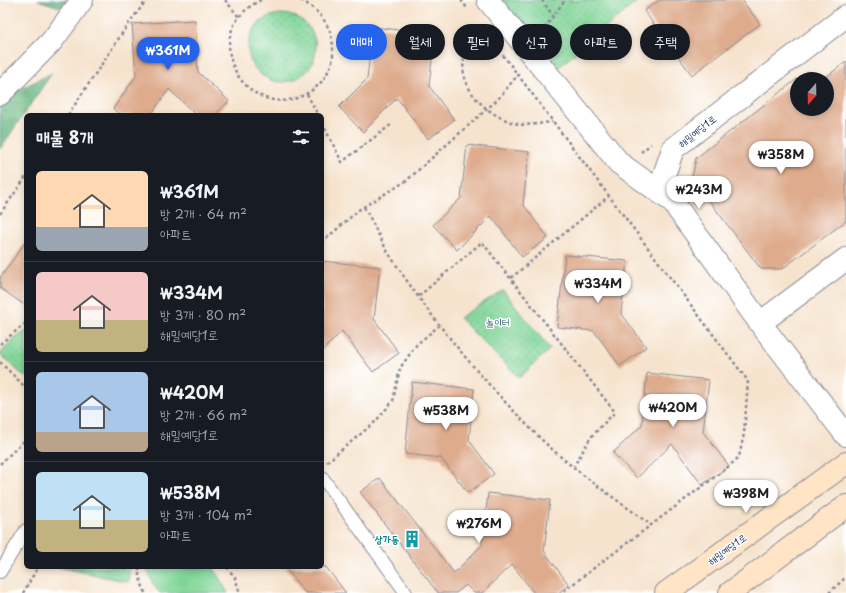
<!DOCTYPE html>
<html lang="ko">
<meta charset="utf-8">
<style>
body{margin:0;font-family:"Playpen Sans","Poor Story",sans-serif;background:#20242c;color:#f1f3f6;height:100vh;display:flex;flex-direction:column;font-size:15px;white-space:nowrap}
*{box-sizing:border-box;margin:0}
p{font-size:13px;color:#9ea1a6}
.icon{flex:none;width:22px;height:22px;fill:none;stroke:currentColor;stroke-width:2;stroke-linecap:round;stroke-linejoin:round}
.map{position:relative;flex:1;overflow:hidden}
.details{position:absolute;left:24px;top:113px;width:300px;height:456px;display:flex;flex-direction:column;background:#171b24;border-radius:6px;box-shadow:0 2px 6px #0003}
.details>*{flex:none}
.top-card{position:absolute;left:336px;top:24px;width:380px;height:36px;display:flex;gap:8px}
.needle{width:26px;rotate:200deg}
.buttons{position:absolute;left:790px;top:72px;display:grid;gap:8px}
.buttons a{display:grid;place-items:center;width:44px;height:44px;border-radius:50%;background:#171b24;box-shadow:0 2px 6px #0003;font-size:20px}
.price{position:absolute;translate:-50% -34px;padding:0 9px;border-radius:14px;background:#fff;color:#222;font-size:13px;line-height:26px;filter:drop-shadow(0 1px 2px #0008)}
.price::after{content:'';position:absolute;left:50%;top:24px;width:12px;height:9px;margin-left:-6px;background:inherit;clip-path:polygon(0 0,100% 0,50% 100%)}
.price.active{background:#2563eb;color:#fff}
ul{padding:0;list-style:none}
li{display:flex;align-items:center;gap:12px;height:100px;padding:0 12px}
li+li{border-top:1px solid #363941}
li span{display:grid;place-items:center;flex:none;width:112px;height:80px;border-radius:6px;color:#555}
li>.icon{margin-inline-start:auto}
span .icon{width:48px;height:48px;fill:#fffc;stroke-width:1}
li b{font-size:17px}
h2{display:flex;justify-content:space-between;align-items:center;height:48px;padding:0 12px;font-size:17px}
.tag{padding:0 14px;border-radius:18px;background:#171b24;box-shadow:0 2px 6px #0003;font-size:14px;line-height:36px}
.tag.active{background:#2563eb;color:#fff}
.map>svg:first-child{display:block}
</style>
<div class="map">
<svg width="846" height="593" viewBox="0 0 846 593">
<defs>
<pattern id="grass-dots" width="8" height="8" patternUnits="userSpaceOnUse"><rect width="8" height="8" fill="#7fd496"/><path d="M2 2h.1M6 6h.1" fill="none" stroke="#6db684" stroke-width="1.8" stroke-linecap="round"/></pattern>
<pattern id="forest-crowns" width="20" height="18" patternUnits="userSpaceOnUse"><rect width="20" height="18" fill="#67b67f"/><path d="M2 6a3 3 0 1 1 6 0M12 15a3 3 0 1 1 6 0" fill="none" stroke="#54946b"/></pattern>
</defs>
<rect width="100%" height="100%" fill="#fff"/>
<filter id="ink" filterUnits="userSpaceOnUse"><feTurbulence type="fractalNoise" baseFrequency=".025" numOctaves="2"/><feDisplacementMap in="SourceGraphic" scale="8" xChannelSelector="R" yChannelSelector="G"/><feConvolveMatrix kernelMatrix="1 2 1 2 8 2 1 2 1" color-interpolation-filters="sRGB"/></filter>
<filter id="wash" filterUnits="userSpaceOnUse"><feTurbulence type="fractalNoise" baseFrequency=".012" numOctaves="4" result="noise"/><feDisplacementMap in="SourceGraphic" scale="16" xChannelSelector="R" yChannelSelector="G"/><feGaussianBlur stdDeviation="0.9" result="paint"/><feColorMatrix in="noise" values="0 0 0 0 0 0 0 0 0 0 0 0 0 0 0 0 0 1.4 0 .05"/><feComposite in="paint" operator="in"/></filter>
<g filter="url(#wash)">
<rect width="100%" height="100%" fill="#f6e3cd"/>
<!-- grass -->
<path fill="url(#grass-dots)" stroke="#4d827a" d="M 497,0 L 639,0 L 554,71 Z
M248 48a34 34 0 1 1 68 0a34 34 0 1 1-68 0Z
M 503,290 L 550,349 L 519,378 L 459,318 Z
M 26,331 L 26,378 L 0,354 L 12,341 Z
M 59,567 L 130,567 L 128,582 Z"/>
<!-- forest -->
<path fill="url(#forest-crowns)" stroke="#41726e" d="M 38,0 L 67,0 L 62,8 Z
M 52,73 L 0,149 L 0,99 Z"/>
<!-- garden -->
<path fill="#7fd496" stroke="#4d827a" d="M 146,567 L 213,567 L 228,593 L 160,593 L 154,586 Z"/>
<g id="blocks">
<!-- building -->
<path fill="#deab8c" d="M 659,0 L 742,0 L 760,24 L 692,75 L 644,11 Z
M 195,20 L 198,72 L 229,101 L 215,115 L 196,115 L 169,89 L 151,115 L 122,115 L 113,109 L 136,76 L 132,24 Z
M 373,27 L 435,34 L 429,86 L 454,120 L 428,139 L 397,98 L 363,132 L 339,107 L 367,79 Z
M 846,62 L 846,221 L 782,269 L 761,269 L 692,178 L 696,158 L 797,79 L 797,109 L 827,109 L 827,79 L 823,79 Z
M 808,71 L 814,79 L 797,79 Z
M 467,145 L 529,152 L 523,204 L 548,238 L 522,257 L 491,216 L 457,250 L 433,225 L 461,198 Z
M 26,241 L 26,306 L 0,288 L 0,278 Z
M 565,255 L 627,261 L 621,313 L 646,347 L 620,366 L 594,331 L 557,327 Z
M 322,261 L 380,267 L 374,319 L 399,353 L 373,372 L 342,331 L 322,351 Z
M 647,373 L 709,380 L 703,432 L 729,466 L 702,485 L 672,444 L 637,478 L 613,453 L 642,425 Z
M 412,382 L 474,389 L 469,440 L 494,474 L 468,493 L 441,458 L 405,454 Z
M 380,478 L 454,573 L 482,545 L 488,493 L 550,500 L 544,551 L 569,585 L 558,593 L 534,593 L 512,564 L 482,593 L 474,593 L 466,585 L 456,593 L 438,593 L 360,492 Z
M 285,567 L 326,567 L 346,593 L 305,593 Z"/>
</g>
</g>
<g filter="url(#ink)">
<use href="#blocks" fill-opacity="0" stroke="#888996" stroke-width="1"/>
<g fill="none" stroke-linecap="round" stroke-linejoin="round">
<!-- lane casing -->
<g stroke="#888996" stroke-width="14">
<path id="lane" d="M 322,477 L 406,593
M 0,572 L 26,530"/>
</g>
<!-- street casing -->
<g stroke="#888996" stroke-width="24">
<path id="street" d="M 488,0 L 619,163 L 672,201
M 846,16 L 673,149 L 664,175 L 672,201 L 760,323 L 846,435
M 0,94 L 52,41 L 82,0
M 760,323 L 846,259"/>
</g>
<!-- secondary casing -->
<g stroke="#888996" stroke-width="24">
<path id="secondary" d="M 666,593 L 846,463
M 730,593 L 846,506"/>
</g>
<!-- path -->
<path stroke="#888996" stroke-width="2.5" stroke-dasharray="3 3" stroke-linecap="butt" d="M 225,0 L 239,17
M 261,0 C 189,35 253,136 315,88 C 325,80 334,64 333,51 C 333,27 321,12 301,0
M 461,0 L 467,8
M 542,0 L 553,16
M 484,30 C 479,35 470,41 467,48 C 452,84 485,116 518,124 C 528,126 542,123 552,122
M 541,33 L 565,0
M 503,55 L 748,381 L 744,434 L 739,457 L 728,467 L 561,593
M 307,94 L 318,115
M 68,115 L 129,23 L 147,0
M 322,123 L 342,162 L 392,124
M 641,152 L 651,144
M 364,207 C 374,224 382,244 393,260 C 434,323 484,382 537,435 C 571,469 612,496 651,525
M 0,214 L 26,177
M 322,242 L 360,209 L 406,181 L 498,99 L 517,76
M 511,278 L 609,196
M 419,296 L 482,242 L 615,412 L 591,437 L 574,466
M 0,344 L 26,323
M 0,362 L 26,388
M 327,462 L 375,422 L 393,401 L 400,368 L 417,344 L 440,325
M 0,464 L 26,439
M 139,567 L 139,575 L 145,593
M 227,567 L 235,578 L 240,593
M 23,593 L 38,567
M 829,593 L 846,577"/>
<!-- lane -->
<use href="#lane" stroke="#fff" stroke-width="12"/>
<!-- street -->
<use href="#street" stroke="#fff" stroke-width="22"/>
<!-- secondary -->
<use href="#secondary" stroke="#ffe4c6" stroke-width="22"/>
</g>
</g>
<!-- icons -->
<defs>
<g id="building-bare" transform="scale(1.38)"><path d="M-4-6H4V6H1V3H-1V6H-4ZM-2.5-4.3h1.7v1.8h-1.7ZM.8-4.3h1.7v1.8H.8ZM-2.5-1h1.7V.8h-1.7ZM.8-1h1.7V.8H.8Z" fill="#0f9aa8" stroke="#fff" stroke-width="2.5" paint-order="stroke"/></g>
</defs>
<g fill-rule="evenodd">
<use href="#building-bare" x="412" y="539"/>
</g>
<g text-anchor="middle" stroke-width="3" stroke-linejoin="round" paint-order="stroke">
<!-- street labels -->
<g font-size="10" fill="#1b2f5e" stroke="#fff">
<text transform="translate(697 131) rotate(-38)" y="4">해밀예당1로</text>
<text transform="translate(727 549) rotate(-36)" y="4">해밀예당1로</text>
</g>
<!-- park labels -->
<g font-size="10" fill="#39616f" stroke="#fff">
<text x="498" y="326">놀이터</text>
</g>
<!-- culture labels -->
<g font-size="10" font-weight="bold" fill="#0d838f" stroke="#fff" text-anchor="end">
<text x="399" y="543">상가동</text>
</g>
</g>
</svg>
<div class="buttons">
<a><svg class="needle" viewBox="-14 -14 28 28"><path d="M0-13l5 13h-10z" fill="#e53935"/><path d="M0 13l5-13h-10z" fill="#9ea1a6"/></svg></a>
</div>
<b class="price active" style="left:168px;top:71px">₩361M</b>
<b class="price" style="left:781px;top:175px">₩358M</b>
<b class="price" style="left:699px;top:210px">₩243M</b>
<b class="price" style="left:598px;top:304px">₩334M</b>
<b class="price" style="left:673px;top:428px">₩420M</b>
<b class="price" style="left:446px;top:431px">₩538M</b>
<b class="price" style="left:746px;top:514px">₩398M</b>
<b class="price" style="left:479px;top:544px">₩276M</b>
<div class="top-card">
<a class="tag active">매매</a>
<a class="tag">월세</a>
<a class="tag">필터</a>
<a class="tag">신규</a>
<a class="tag">아파트</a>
<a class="tag">주택</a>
</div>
<section class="details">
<h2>매물 8개<svg class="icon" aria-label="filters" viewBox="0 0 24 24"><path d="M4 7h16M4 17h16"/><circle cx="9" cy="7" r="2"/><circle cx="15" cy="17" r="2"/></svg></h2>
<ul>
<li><span style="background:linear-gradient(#ffd9b3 70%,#9aa5b1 0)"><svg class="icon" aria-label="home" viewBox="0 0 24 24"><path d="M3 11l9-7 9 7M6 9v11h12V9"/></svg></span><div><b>₩361M</b><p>방 2개 · 64 m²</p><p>아파트</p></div></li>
<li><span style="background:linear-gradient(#f6c9c9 60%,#c2b280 0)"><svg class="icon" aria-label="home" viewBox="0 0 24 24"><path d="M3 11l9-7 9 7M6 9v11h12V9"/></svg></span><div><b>₩334M</b><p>방 3개 · 80 m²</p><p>해밀예당1로</p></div></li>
<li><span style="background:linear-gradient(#a9c7e8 75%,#b9a48a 0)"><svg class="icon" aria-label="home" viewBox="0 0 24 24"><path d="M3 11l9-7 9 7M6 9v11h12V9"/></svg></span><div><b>₩420M</b><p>방 2개 · 66 m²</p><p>해밀예당1로</p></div></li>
<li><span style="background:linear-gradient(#bfe0f5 60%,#c2b280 0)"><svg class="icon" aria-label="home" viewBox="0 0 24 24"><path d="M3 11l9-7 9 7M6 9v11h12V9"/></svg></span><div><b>₩538M</b><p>방 3개 · 104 m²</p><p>아파트</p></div></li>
</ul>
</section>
</div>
